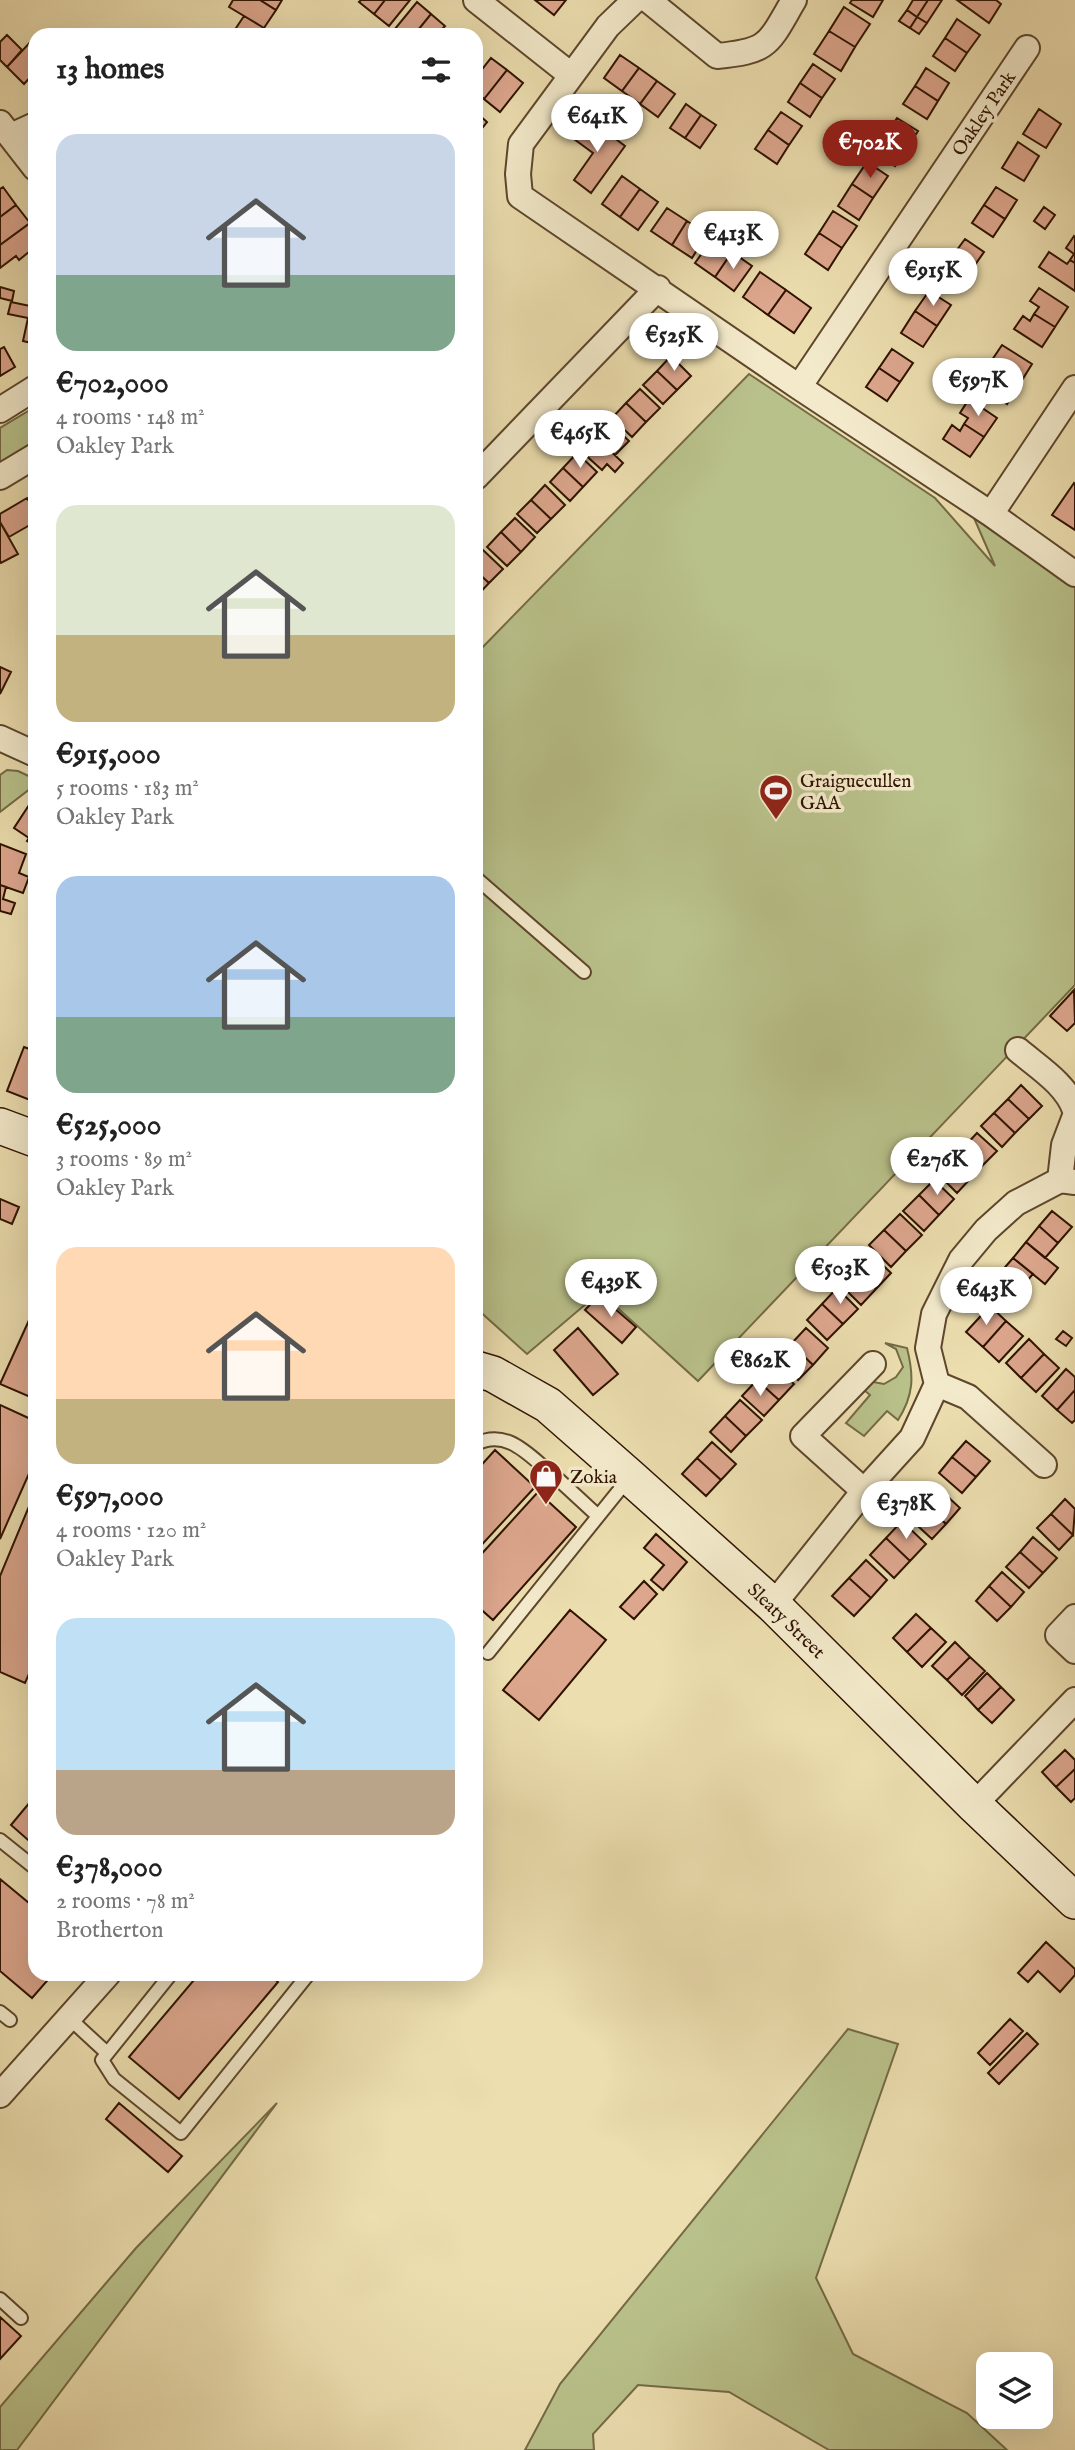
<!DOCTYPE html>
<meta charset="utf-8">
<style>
body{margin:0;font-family:"IM FELL English",serif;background:#f6f6f6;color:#222;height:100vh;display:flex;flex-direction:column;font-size:26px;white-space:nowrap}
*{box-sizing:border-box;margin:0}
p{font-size:23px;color:#767676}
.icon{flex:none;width:38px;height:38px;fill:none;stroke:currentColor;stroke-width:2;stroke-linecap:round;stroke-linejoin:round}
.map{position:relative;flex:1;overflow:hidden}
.side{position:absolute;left:28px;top:28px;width:455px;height:1953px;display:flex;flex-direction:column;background:#fff;border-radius:21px;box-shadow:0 7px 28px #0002}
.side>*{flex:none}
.controls{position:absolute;left:976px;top:2352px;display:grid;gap:14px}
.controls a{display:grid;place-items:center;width:77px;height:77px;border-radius:14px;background:#fff;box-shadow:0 7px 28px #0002;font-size:35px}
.price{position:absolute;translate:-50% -60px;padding:0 16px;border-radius:24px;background:#fff;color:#222;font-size:23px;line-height:46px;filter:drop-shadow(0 2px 4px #0008)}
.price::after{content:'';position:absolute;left:50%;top:42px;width:21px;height:16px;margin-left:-10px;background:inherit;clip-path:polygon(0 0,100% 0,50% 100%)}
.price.current{background:#8f2418;color:#fff}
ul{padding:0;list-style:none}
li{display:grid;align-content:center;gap:14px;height:371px;padding:0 28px}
li span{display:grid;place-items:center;height:217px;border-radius:21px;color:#555}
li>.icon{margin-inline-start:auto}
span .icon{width:126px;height:126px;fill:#fffc;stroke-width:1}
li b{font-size:30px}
h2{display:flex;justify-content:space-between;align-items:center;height:84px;padding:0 28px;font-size:30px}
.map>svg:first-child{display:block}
</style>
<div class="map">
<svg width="1075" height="2450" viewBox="0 0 1075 2450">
<rect width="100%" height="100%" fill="#ecdeaf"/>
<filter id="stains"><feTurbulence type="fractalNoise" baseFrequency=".00286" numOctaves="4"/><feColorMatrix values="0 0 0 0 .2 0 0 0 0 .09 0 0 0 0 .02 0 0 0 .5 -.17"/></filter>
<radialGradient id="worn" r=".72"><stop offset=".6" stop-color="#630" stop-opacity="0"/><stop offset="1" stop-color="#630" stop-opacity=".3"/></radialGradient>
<!-- green -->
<path fill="#b9c18a" stroke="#746a45" stroke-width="2" d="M 749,374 L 935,498 L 995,566 L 974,518 L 1075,587 L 1075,985 L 698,1381 L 600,1292 L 527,1354 L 476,1308 L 476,654 Z
M 35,407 L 35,444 L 0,465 L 0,428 Z
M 7,770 L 18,771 L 35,779 L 35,785 L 0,812 L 0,775 Z
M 885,1343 L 907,1348 C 914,1376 914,1395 898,1420 L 887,1411 L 864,1436 L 846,1423 L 870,1395 L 857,1384 L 868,1381 L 884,1384 L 896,1377 L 903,1367 L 896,1349 Z
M 848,2029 L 898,2044 L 816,2278 L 853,2354 L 967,2413 L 1007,2450 L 829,2450 L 729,2392 L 638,2385 L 593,2434 L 594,2450 L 525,2450 L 560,2384 Z
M 277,2103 L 17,2450 L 0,2450 L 0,2407 L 136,2248 Z"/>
<!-- building -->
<path fill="#dda78e" stroke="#2f1300" stroke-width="2" d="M 233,0 L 260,0 L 276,10 L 264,28 L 229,7 Z
M 260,0 L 282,0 L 276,10 Z
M 361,0 L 385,0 L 374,14 L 359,2 Z
M 385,0 L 410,0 L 389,26 L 374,14 Z
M 535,0 L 566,0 L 554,15 Z
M 852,0 L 883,0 L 873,17 L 850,3 Z
M 913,0 L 928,0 L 917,17 L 907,10 Z
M 928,0 L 942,0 L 927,23 L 917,17 Z
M 957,0 L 996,0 L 1001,4 L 989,23 Z
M 417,2 L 431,14 L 414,35 L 401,35 L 394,30 Z
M 844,7 L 870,24 L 855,47 L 829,31 Z
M 907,10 L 917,17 L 910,28 L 899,21 Z
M 431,14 L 445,26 L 437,35 L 414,35 Z
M 244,16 L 264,28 L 260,35 L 232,34 Z
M 917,17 L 927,23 L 919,34 L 910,28 Z
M 957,19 L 980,35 L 967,53 L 945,38 Z
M 829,31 L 855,47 L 841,71 L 814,54 Z
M 7,35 L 22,50 L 7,67 L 0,60 L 0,42 Z
M 35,37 L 35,72 L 24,84 L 7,67 Z
M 945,38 L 967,53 L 955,71 L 933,56 Z
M 620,55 L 639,68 L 622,91 L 604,78 Z
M 491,58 L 507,70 L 484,99 L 476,92 L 476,77 Z
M 813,64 L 835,79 L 822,98 L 800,83 Z
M 639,68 L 657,81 L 640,104 L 622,91 Z
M 926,68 L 949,83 L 938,101 L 915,86 Z
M 507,70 L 523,83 L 500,112 L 484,99 Z
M 657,81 L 675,94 L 658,117 L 640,104 Z
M 800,83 L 822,98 L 810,117 L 788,102 Z
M 915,86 L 938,101 L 927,119 L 903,104 Z
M 686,104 L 701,115 L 685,138 L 670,128 Z
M 1039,109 L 1061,124 L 1046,148 L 1023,134 Z
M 781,112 L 802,126 L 789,145 L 768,130 Z
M 477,113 L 487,122 L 479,132 L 476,130 Z
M 701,115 L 716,125 L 700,148 L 685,138 Z
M 897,118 L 918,131 L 906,149 L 886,135 Z
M 589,119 L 625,146 L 591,193 L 574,180 L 593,153 L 574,139 Z
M 768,130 L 789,145 L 777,164 L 755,149 Z
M 886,135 L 906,149 L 895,166 L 874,152 Z
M 1018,142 L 1039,156 L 1024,181 L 1002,168 Z
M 867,162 L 888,176 L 873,198 L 852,184 Z
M 622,176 L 640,189 L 620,217 L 602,204 Z
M 852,184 L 873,198 L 859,220 L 838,206 Z
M 3,187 L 16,205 L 0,217 L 0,189 Z
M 996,187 L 1017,200 L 1005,219 L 984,205 Z
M 640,189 L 658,202 L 638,230 L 620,217 Z
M 16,205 L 30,223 L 0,245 L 0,217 Z
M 984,205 L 1005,219 L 993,237 L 972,223 Z
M 1044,207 L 1055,215 L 1045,229 L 1034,221 Z
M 667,208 L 687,221 L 672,245 L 651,231 Z
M 833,211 L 857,226 L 842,248 L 819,233 Z
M 687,221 L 707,234 L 692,258 L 672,245 Z
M 30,223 L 35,230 L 35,247 L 19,260 L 16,256 L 0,268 L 0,245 Z
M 819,233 L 842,248 L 828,270 L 805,254 Z
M 1074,236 L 1075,237 L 1075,263 L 1070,260 L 1074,254 L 1066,248 Z
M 713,238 L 732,252 L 715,277 L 695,263 Z
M 965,239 L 984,252 L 970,272 L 951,258 Z
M 732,252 L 752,266 L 734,291 L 715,277 Z
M 1049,252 L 1067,264 L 1070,260 L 1075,263 L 1075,291 L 1039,267 Z
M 951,258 L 970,272 L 956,292 L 937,278 Z
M 760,272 L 786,290 L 768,315 L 743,297 Z
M 0,287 L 14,291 L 12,301 L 0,298 Z
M 1039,288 L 1068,307 L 1055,327 L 1034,314 L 1039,307 L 1030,301 Z
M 786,290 L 811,308 L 794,333 L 768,315 Z
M 929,291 L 951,305 L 937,326 L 915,311 Z
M 11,302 L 35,307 L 35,344 L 23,341 L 28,318 L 8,314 Z
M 915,311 L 937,326 L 923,347 L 901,333 Z
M 1034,314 L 1055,327 L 1042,347 L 1014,329 L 1023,316 L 1030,321 Z
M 1002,345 L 1032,364 L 1019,385 L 994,369 L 997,363 L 992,360 Z
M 4,347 L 15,367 L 0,376 L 0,349 Z
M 892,349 L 913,363 L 900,382 L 879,368 Z
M 671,356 L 691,376 L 677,390 L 657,371 Z
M 879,368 L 900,382 L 887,401 L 866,387 Z
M 994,369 L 1019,385 L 1007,404 L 977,384 L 984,373 L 989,376 Z
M 657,371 L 677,390 L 663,404 L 643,385 Z
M 640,389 L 660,408 L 646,422 L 626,403 Z
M 969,399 L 997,418 L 984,437 L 964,424 L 968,418 L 960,413 Z
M 626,403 L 646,422 L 632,437 L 612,418 Z
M 609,422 L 629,441 L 615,455 L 595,436 Z
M 964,424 L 984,437 L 970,457 L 943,439 L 952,425 L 960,431 Z
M 595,436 L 623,463 L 615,472 L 607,464 L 602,470 L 581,451 Z
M 577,453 L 597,472 L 583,487 L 563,468 Z
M 563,468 L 583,487 L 570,501 L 550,482 Z
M 1074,483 L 1075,484 L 1075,530 L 1052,515 Z
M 545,485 L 565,505 L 551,519 L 531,500 Z
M 27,498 L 35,511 L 35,522 L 9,537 L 0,522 L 0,514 Z
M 531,500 L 551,519 L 537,533 L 517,514 Z
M 515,518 L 535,537 L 521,552 L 501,532 Z
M 0,522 L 18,554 L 1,563 L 0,561 Z
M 501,532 L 521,552 L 507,566 L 487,547 Z
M 483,550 L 503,569 L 489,583 L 476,571 L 476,557 Z
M 476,571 L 489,583 L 476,597 Z
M 0,667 L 11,672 L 0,694 Z
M 33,799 L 35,799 L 35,846 L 27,841 L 29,838 L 14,828 Z
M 0,844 L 26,854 L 19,873 L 29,877 L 23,893 L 0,885 Z
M 0,885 L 6,887 L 3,899 L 15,903 L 11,914 L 0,911 Z
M 1074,990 L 1075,1023 L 1067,1031 L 1050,1016 Z
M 24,1047 L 35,1051 L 32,1072 L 35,1073 L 35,1088 L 30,1100 L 7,1091 Z
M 1021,1085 L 1042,1106 L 1029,1119 L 1008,1099 Z
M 1008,1099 L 1029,1119 L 1015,1133 L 994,1113 Z
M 994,1113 L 1015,1133 L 1002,1147 L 981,1126 Z
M 977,1133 L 997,1151 L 983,1165 L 964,1147 Z
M 964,1147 L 983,1165 L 970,1179 L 951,1160 Z
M 951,1160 L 970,1179 L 957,1193 L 938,1174 Z
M 934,1180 L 954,1199 L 939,1215 L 919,1195 Z
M 919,1195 L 939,1215 L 924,1231 L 903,1211 Z
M 0,1199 L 19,1207 L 12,1224 L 0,1219 Z
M 1052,1211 L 1072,1227 L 1058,1243 L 1039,1226 Z
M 900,1214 L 922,1235 L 906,1251 L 884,1230 Z
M 1039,1226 L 1058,1243 L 1045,1258 L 1026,1242 Z
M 884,1230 L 906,1251 L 891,1267 L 869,1245 Z
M 1026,1242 L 1058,1268 L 1045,1284 L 1013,1258 Z
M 871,1254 L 891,1273 L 876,1289 L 856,1269 Z
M 1013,1258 L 1033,1274 L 1020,1289 L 1000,1273 Z
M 856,1269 L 876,1289 L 861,1305 L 841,1285 Z
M 837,1288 L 858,1309 L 843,1324 L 822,1304 Z
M 599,1295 L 636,1327 L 622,1343 L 585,1310 Z
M 822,1304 L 843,1324 L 827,1340 L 807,1320 Z
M 990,1306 L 1006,1321 L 983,1347 L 966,1332 Z
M 35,1307 L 35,1399 L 0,1384 Z
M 1006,1321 L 1023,1336 L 999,1362 L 983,1347 Z
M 578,1328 L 618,1374 L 593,1395 L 554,1350 Z
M 806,1328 L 828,1348 L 813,1365 L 791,1344 Z
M 1063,1331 L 1072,1338 L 1066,1346 L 1056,1339 Z
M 1029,1339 L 1044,1354 L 1021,1378 L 1006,1363 Z
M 791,1344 L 813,1365 L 798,1380 L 776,1360 Z
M 1044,1354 L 1059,1368 L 1036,1392 L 1021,1378 Z
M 772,1364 L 794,1384 L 779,1400 L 757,1380 Z
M 1066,1369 L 1075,1377 L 1075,1390 L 1057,1410 L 1042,1396 Z
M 757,1380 L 779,1400 L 764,1416 L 742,1396 Z
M 1075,1390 L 1075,1420 L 1072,1423 L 1057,1410 Z
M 740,1400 L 762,1420 L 746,1436 L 725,1416 Z
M 0,1405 L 35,1421 L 35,1460 L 0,1539 Z
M 725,1416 L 746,1436 L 731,1452 L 710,1432 Z
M 966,1441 L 990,1461 L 976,1477 L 952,1457 Z
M 712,1442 L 736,1464 L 721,1480 L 697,1458 Z
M 495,1450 L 535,1487 L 476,1551 L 476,1471 Z
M 952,1457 L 976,1477 L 962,1493 L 939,1473 Z
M 697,1458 L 721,1480 L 706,1496 L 682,1474 Z
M 935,1485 L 960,1508 L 946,1524 L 921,1501 Z
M 35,1492 L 35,1660 L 25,1683 L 0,1672 L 0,1576 Z
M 538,1492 L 576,1527 L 493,1620 L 476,1605 L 476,1560 Z
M 1065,1499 L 1075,1509 L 1073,1535 L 1051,1514 Z
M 921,1501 L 946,1524 L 932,1539 L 907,1516 Z
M 1051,1514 L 1073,1535 L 1059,1550 L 1037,1528 Z
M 902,1521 L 926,1544 L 910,1561 L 886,1538 Z
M 656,1534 L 687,1562 L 663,1590 L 651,1580 L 664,1565 L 644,1548 Z
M 1033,1537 L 1057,1558 L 1043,1573 L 1020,1552 Z
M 886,1538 L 910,1561 L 894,1578 L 870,1555 Z
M 1020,1552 L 1043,1573 L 1029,1588 L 1006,1567 Z
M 866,1560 L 887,1580 L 871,1598 L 849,1578 Z
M 1002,1572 L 1024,1592 L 1011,1607 L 989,1586 Z
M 849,1578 L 871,1598 L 854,1616 L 832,1596 Z
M 644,1581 L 657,1594 L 634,1619 L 620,1607 Z
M 989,1586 L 1011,1607 L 997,1621 L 976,1601 Z
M 570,1610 L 606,1640 L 539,1720 L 503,1690 Z
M 916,1614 L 931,1628 L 907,1652 L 893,1638 Z
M 931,1628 L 946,1642 L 922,1667 L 907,1652 Z
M 955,1642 L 970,1657 L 947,1680 L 932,1666 Z
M 970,1657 L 985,1671 L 962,1695 L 947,1680 Z
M 987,1673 L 1001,1687 L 978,1710 L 965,1696 Z
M 1001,1687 L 1014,1700 L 992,1723 L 978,1710 Z
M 1065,1750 L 1075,1760 L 1075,1769 L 1056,1787 L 1042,1772 Z
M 1075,1769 L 1075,1798 L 1071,1802 L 1056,1787 Z
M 35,1796 L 35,1846 L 11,1825 Z
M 0,1879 L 35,1908 L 35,1974 L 53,1974 L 32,1998 L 0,1971 Z
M 1046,1942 L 1075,1969 L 1075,1975 L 1060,1992 L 1038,1971 L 1028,1982 L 1018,1973 Z
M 199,1974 L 269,1974 L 278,1982 L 179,2099 L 129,2057 Z
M 1010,2019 L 1023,2031 L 990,2065 L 978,2053 Z
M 1027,2033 L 1038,2044 L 999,2084 L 988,2073 Z
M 119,2103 L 182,2156 L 168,2172 L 106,2119 Z
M 0,2317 L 21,2336 L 0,2359 Z"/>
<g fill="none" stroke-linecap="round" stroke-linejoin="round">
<!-- lane casing -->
<g stroke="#5e462c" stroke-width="16">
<path id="lane" d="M 476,878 L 584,972
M 476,1444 C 505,1429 526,1452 547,1470
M 559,1480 L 598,1516
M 488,1653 L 629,1478
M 0,1840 L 35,1868
M 171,1974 L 102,2060 L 114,2079 L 181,2133 L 307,1976 L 305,1974
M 0,2012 L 10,2020
M 69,2018 L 107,2053
M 0,2299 L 21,2318"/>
</g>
<!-- street casing -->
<g stroke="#5e462c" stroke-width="28">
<path id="street" d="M 476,0 L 571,75
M 635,0 L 608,26 L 521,144 L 518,174 L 520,196 L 799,387 L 991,514 L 1075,574
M 648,0 L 717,56 C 770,51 768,44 794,0
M 0,123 L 35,168
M 11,136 L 35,125
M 799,387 L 1027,48
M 0,410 L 35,388
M 0,477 L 35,456
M 476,477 L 658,288
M 991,514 L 1075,388
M 0,738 L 35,754
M 1018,1050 C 1038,1067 1066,1084 1075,1110
M 1060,1180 L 1064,1145 L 1075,1116
M 937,1384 L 968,1397 L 1044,1465
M 864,1491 L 803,1436 L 873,1364
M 773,1605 L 864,1491 L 912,1438 L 937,1384 L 928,1348 L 934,1314 L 961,1260 L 986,1230 L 1016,1203 L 1060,1180 L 1075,1182
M 1075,1617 L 1058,1635 L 1075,1651
M 974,1805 L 1075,1700
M 0,2095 L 108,1974"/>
</g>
<!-- secondary casing -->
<g stroke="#2f1300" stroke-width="38">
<path id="secondary" d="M 0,1126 L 35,1139
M 476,1369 L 493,1374 L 548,1405 L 630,1477 L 773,1605 L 974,1805 L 1075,1901"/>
</g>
<!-- lane -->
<use href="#lane" stroke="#f3eacb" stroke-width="12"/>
<!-- street -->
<use href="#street" stroke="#f3eacb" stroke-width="24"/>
<!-- secondary -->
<use href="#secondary" stroke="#f3eacb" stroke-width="35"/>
</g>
<!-- icons -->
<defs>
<g id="stadium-pin" transform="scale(1.75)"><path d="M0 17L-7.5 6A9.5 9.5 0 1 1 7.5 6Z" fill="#8f2418" stroke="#f3eacb"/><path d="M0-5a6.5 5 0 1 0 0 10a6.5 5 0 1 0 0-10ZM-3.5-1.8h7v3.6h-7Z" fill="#fff"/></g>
<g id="shop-pin" transform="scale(1.75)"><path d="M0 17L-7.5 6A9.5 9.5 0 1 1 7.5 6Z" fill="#8f2418" stroke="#f3eacb"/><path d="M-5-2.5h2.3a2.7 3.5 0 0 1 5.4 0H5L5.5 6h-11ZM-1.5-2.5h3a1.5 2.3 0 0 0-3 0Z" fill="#fff"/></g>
</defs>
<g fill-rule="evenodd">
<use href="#stadium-pin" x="776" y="791"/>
<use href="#shop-pin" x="546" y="1476"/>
</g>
<g text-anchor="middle" stroke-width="7" stroke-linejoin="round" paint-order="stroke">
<!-- street labels -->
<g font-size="19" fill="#2f1300" stroke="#f3eacb">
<text transform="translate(983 113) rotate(-56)" y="7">Oakley Park</text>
<text transform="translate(787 1620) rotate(44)" y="7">Sleaty Street</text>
</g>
<!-- poi labels -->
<g font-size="19" fill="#2f1300" stroke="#f3eacb" text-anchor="start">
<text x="800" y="787">Graiguecullen<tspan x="800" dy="22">GAA</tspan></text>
<text x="570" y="1483">Zokia</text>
</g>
</g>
<rect width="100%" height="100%" filter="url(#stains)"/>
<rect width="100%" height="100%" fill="url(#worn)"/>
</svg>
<div class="controls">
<a><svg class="icon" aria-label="layers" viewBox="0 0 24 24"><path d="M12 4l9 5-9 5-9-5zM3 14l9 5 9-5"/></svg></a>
</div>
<b class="price" style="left:597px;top:154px">€641K</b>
<b class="price current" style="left:870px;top:180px">€702K</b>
<b class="price" style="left:733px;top:271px">€413K</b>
<b class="price" style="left:933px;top:308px">€915K</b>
<b class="price" style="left:674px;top:373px">€525K</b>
<b class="price" style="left:978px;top:418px">€597K</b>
<b class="price" style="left:580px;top:470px">€465K</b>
<b class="price" style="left:937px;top:1197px">€276K</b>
<b class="price" style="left:840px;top:1306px">€503K</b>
<b class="price" style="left:611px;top:1319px">€439K</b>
<b class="price" style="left:986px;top:1327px">€643K</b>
<b class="price" style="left:760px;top:1398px">€862K</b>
<b class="price" style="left:906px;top:1541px">€378K</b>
<section class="side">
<h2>13 homes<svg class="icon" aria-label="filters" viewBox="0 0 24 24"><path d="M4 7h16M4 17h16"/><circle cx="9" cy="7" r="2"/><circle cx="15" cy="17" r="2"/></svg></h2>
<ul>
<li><span style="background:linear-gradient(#c9d6e8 65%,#7fa58c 0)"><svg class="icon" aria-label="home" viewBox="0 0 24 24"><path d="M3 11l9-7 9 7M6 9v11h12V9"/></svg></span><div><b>€702,000</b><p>4 rooms · 148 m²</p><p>Oakley Park</p></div></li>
<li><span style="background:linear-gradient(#dfe7d0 60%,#c2b280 0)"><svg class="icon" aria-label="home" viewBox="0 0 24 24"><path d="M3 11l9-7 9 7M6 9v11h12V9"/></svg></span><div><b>€915,000</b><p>5 rooms · 183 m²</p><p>Oakley Park</p></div></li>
<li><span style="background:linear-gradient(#a9c7e8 65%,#7fa58c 0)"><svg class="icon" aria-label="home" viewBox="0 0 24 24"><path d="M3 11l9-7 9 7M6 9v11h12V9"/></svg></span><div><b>€525,000</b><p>3 rooms · 89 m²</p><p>Oakley Park</p></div></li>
<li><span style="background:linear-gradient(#ffd9b3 70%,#c2b280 0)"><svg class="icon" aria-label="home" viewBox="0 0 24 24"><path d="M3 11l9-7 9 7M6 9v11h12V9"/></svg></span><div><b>€597,000</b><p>4 rooms · 120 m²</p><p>Oakley Park</p></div></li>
<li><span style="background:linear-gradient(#bfe0f5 70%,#b9a48a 0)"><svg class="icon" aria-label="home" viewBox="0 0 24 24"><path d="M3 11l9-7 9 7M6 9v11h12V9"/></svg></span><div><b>€378,000</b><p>2 rooms · 78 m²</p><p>Brotherton</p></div></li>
</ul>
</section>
</div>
